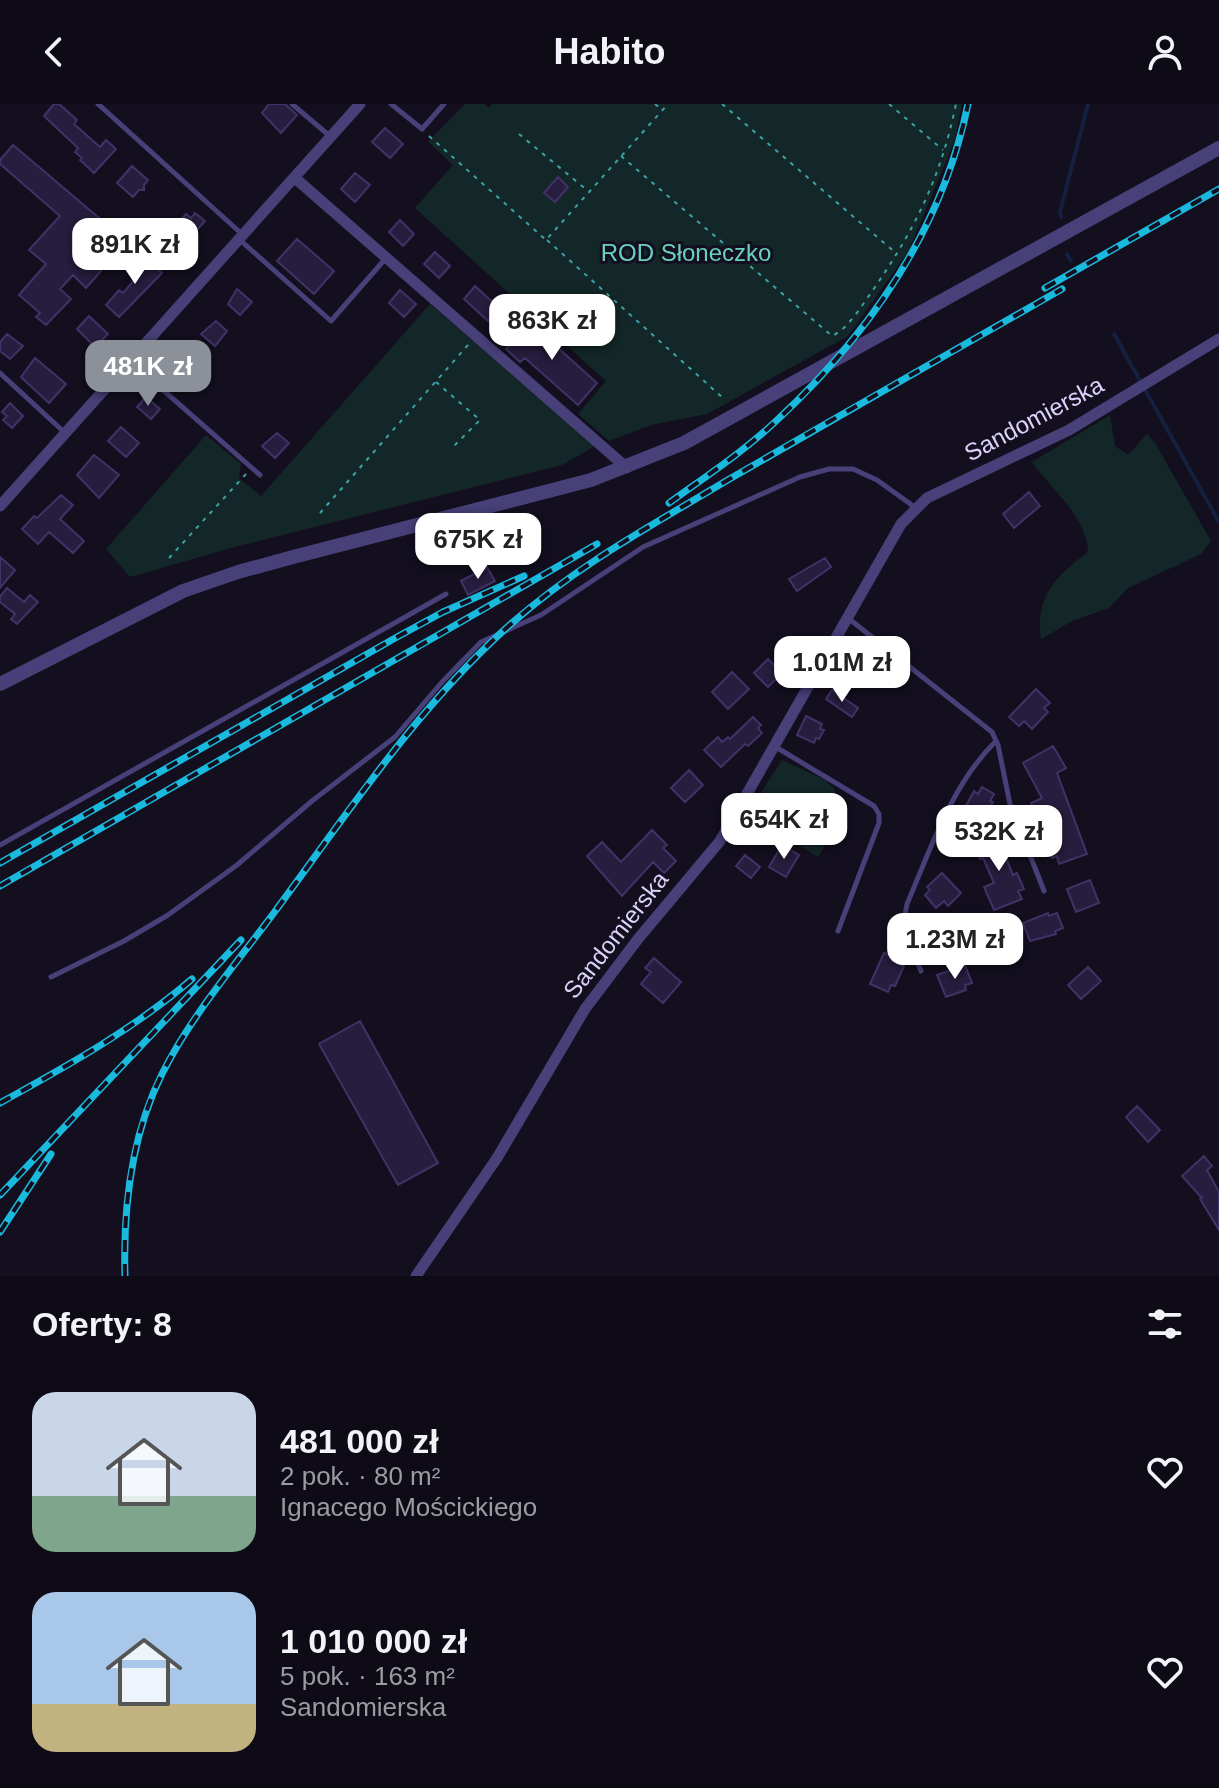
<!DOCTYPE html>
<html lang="pl">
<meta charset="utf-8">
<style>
body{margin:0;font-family:Helvetica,sans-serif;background:#1c1924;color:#f1f3f6;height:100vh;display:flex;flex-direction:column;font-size:30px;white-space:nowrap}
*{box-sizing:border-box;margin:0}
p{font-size:26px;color:#9b9ba1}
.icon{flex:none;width:44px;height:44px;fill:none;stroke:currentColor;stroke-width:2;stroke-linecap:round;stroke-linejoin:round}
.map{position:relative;height:1172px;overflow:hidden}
.drawer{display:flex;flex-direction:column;background:#0e0b17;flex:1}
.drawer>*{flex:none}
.price{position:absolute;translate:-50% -68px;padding:0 18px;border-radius:16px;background:#fff;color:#222;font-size:26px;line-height:52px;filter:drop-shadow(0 2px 4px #0008)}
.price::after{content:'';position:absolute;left:50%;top:48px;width:24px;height:18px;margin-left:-12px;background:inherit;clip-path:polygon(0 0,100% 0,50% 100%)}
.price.current{background:#8c9099;color:#fff}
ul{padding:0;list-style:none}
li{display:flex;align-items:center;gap:24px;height:200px;padding:0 32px}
li span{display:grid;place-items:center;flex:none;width:224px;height:160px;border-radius:24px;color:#555}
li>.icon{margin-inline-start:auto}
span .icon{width:96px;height:96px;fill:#fffc;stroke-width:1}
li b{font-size:34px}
h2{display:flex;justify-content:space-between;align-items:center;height:96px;padding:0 32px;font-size:34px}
header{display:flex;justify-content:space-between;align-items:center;height:104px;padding:0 32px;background:#0e0b17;font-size:36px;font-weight:700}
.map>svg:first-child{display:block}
</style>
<header><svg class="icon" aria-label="back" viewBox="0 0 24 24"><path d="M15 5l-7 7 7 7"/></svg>Habito<svg class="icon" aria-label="person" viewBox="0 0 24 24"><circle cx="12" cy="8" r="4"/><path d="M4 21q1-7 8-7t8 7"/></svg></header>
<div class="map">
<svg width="1219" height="1172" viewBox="0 0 1219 1172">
<rect width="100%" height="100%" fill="#130f1f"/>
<!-- green -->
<path fill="#132728" d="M 465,0 L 484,0 L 489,4 L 492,0 L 962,0 L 955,36 L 908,148 L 848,232 L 707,310 L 651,321 L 609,337 L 578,310 L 606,277 L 415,104 L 453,61 L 428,38 Z
M 430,200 L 595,342 L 562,361 L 231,444 L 130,473 L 106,445 L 206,331 L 241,360 L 239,374 L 261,392 Z
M 1110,311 L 1115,342 L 1128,351 L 1147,330 L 1155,339 L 1211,437 L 1201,450 L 1128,484 L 1109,504 L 1072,517 L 1041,535 C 1035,492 1056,472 1088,448 C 1087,413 1051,385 1032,358 Z
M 782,656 L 825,676 L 834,684 L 841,716 L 818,753 L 762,719 L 762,687 Z"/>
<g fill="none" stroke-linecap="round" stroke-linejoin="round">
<!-- stream -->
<path stroke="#132040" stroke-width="4" d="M 1061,113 L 1060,108 L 1088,0
M 1067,150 L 1071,157
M 1114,230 L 1219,418"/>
</g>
<!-- building -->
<path fill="#271d3e" stroke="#413267" stroke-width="2" d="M 54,0 L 59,0 L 77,16 L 74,20 L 100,43 L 106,36 L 116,45 L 94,69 L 80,56 L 82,54 L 75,48 L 78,44 L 44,12 Z
M 269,0 L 285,0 L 297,11 L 281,29 L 262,9 Z
M 385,24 L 403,40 L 390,54 L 372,38 Z
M 13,41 L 124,135 L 98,164 L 101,167 L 86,184 L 73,171 L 60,185 L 71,195 L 46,221 L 36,213 L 40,209 L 19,191 L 46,160 L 29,146 L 60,112 L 0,60 L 0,56 Z
M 132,62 L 148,76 L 144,81 L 144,86 L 139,86 L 133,93 L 117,79 Z
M 355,69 L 370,81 L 355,98 L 341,85 Z
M 558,73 L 568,83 L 555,98 L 544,89 Z
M 195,109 L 205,117 L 174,151 L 160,140 L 186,110 L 191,114 Z
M 400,116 L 414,130 L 403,142 L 389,128 Z
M 297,135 L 334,167 L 314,190 L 277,157 Z
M 435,148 L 450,162 L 439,174 L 424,160 Z
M 140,153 L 149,156 L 162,169 L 119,213 L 106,201 L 119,186 L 123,189 L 136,174 L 128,166 Z
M 475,182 L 499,204 L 488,217 L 464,195 Z
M 237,185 L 252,198 L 240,211 L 228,200 Z
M 400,186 L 416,200 L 404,213 L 389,199 Z
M 89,212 L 108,230 L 95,243 L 77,225 Z
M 534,214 L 542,221 L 537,225 L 597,279 L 578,301 L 525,254 L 520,258 L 506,245 Z
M 216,217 L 227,227 L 215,242 L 201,230 Z
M 7,230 L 23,242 L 10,255 L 0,247 L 0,238 Z
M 183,250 L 197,262 L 186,275 L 173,263 Z
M 35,254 L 66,280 L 49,299 L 21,273 Z
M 146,293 L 160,305 L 151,315 L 137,303 Z
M 10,299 L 23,312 L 12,324 L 3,316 L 7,312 L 2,308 Z
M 121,323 L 139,339 L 126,353 L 108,337 Z
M 277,329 L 289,339 L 275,354 L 262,342 Z
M 94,351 L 119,371 L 99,394 L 77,371 Z
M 1029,388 L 1040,402 L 1014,424 L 1003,410 Z
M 61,391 L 73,401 L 60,415 L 84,437 L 73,449 L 49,428 L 38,440 L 22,425 L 34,412 L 37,414 Z
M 0,453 L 15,466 L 0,484 Z
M 825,454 L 831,463 L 797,487 L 789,475 Z
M 487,463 L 495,477 L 468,491 L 461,477 Z
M 7,484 L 24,498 L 30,491 L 38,498 L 17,520 L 11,515 L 15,510 L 0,498 L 0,493 Z
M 768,555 L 782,569 L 768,583 L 754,569 Z
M 732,568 L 749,585 L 728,605 L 712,588 Z
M 1036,585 L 1050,599 L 1044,604 L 1048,608 L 1032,625 L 1024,617 L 1019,622 L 1009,613 Z
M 832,586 L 858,604 L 852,613 L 826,595 Z
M 806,612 L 822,620 L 820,625 L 824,626 L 819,635 L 816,634 L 814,639 L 797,631 Z
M 753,613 L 761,621 L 758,624 L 762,629 L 748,642 L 745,640 L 721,663 L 704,646 L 718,633 L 722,638 L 728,633 L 730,635 Z
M 1053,642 L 1066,664 L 1057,669 L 1087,750 L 1059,760 L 1057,752 L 1052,754 L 1046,737 L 1050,736 L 1041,714 L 1037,715 L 1031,699 L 1042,694 L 1023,659 Z
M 689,666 L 703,681 L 685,698 L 671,684 Z
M 982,683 L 994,690 L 990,697 L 993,698 L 980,721 L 961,711 L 974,687 L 978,690 Z
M 652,726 L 667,741 L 663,744 L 676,757 L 664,769 L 653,758 L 622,792 L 587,752 L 602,738 L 621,758 Z
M 1000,729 L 1005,742 L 1002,744 L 1013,771 L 1017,769 L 1024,785 L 1018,787 L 1022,795 L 994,806 L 984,783 L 994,779 L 983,754 L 980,755 L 975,739 Z
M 782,741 L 799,751 L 786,773 L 769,763 Z
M 745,751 L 760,763 L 751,774 L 736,762 Z
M 942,769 L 961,789 L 948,802 L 944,797 L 936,804 L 925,791 L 930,786 L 927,783 Z
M 1090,776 L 1099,799 L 1076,808 L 1067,785 Z
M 1048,809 L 1049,812 L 1057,809 L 1063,824 L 1055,827 L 1056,830 L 1030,837 L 1023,819 Z
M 959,817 L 967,839 L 935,850 L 928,828 Z
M 884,849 L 894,853 L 892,857 L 904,862 L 895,882 L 891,881 L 888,888 L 870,880 Z
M 654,854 L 681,878 L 663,899 L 641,880 L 651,868 L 645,864 Z
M 965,861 L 972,879 L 965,881 L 966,886 L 946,893 L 937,871 Z
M 1088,863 L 1101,877 L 1081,895 L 1068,881 Z
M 360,917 L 438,1059 L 398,1081 L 319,940 Z
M 1137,1002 L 1160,1026 L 1148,1038 L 1126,1013 Z
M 1204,1052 L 1212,1062 L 1207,1066 L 1219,1088 L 1219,1126 L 1200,1095 L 1202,1094 L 1182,1072 Z"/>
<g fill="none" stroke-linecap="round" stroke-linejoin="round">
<!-- path -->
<path stroke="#3ba2a5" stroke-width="2" stroke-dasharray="4 6" stroke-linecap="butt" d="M 655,0 L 662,6
M 722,0 L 897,150
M 889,0 L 943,46
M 519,30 L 588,87
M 429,32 L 546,136 L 668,0
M 621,52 L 832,232 C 849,224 862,201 873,186 C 915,125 941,73 956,0
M 547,136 L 723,294
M 436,278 L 480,316 L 454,342
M 320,409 L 468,241
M 169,454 L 246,370"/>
<!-- service -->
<path stroke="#474079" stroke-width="5" d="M 98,0 L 243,131
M 292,0 L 331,33
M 391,0 L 422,25 L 444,0
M 240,136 L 331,217 L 386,154
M 131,258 L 260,371
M 0,269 L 64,328
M 848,514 L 992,628 L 998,641 L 1010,700 L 1044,787
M 774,642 L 874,702 L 879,710 L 879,719 L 838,827
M 0,741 L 446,490
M 921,867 C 912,844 901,825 907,800 C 931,744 952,680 996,637
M 51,873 L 124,837 L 168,811 L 237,761 L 312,697 L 395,633 L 442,578 L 481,538 L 541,511 L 643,443 L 800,373 L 829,365 L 853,365 L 877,376 L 916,404"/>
<!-- minor -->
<path stroke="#474079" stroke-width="11" d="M 295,74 L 627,364
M 0,402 L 360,0
M 416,1172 L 497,1054 L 585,905 L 638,835 L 720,737 L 901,420 L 927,394 L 1069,326 L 1219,235"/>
<!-- tertiary -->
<path stroke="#474079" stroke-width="14" d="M 0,580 L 183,487 L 238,468 L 293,453 L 591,376 L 684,339 L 1219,44"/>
<!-- rail casing -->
<g stroke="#1abadf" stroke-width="7">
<path id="rail" d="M 1045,184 L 1219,85
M 669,399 C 705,373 743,348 775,318 C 869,231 942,126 968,0
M 0,759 L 397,533 L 443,508 L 524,472
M 0,782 L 597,440
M 0,999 C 67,962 134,925 192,875
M 0,1091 L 241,836
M 0,1128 L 51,1050
M 125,1172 C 123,1103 131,1032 162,970 C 192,910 237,859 276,806 C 349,707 419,601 512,519 C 579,460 651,422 726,377 C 838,312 950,249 1062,185"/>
</g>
<!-- rail -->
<use href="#rail" stroke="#130f1f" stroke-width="4" stroke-dasharray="12" stroke-linecap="butt"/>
</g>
<g text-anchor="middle" stroke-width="6" stroke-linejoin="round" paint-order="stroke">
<!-- park labels -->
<g font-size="24" fill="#67d1c0" stroke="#130f1f">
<text x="686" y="157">ROD Słoneczko</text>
</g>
<!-- street labels -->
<g font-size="24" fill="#dbd3fa" stroke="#130f1f">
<text transform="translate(1034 315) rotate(-28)" y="8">Sandomierska</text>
<text transform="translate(616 831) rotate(-52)" y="8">Sandomierska</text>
</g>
</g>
</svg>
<b class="price" style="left:135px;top:182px">891K zł</b>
<b class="price" style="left:552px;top:258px">863K zł</b>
<b class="price current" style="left:148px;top:304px">481K zł</b>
<b class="price" style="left:478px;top:477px">675K zł</b>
<b class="price" style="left:842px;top:600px">1.01M zł</b>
<b class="price" style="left:784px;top:757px">654K zł</b>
<b class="price" style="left:999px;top:769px">532K zł</b>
<b class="price" style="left:955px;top:877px">1.23M zł</b>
</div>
<section class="drawer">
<h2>Oferty: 8<svg class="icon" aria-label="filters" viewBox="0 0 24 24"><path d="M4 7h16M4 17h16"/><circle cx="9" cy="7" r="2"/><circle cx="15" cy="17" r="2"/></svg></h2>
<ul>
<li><span style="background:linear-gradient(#c9d6e8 65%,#7fa58c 0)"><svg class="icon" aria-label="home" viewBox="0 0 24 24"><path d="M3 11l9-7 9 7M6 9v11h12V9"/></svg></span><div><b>481 000 zł</b><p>2 pok. · 80 m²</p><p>Ignacego Mościckiego</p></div><svg class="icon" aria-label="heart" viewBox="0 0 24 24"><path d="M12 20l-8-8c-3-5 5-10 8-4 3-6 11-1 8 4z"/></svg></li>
<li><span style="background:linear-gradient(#a9c7e8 70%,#c2b280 0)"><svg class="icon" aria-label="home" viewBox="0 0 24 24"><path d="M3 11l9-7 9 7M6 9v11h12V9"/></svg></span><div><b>1 010 000 zł</b><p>5 pok. · 163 m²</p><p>Sandomierska</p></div><svg class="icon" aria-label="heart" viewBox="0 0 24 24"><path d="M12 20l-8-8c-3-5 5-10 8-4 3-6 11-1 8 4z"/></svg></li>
</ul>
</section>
